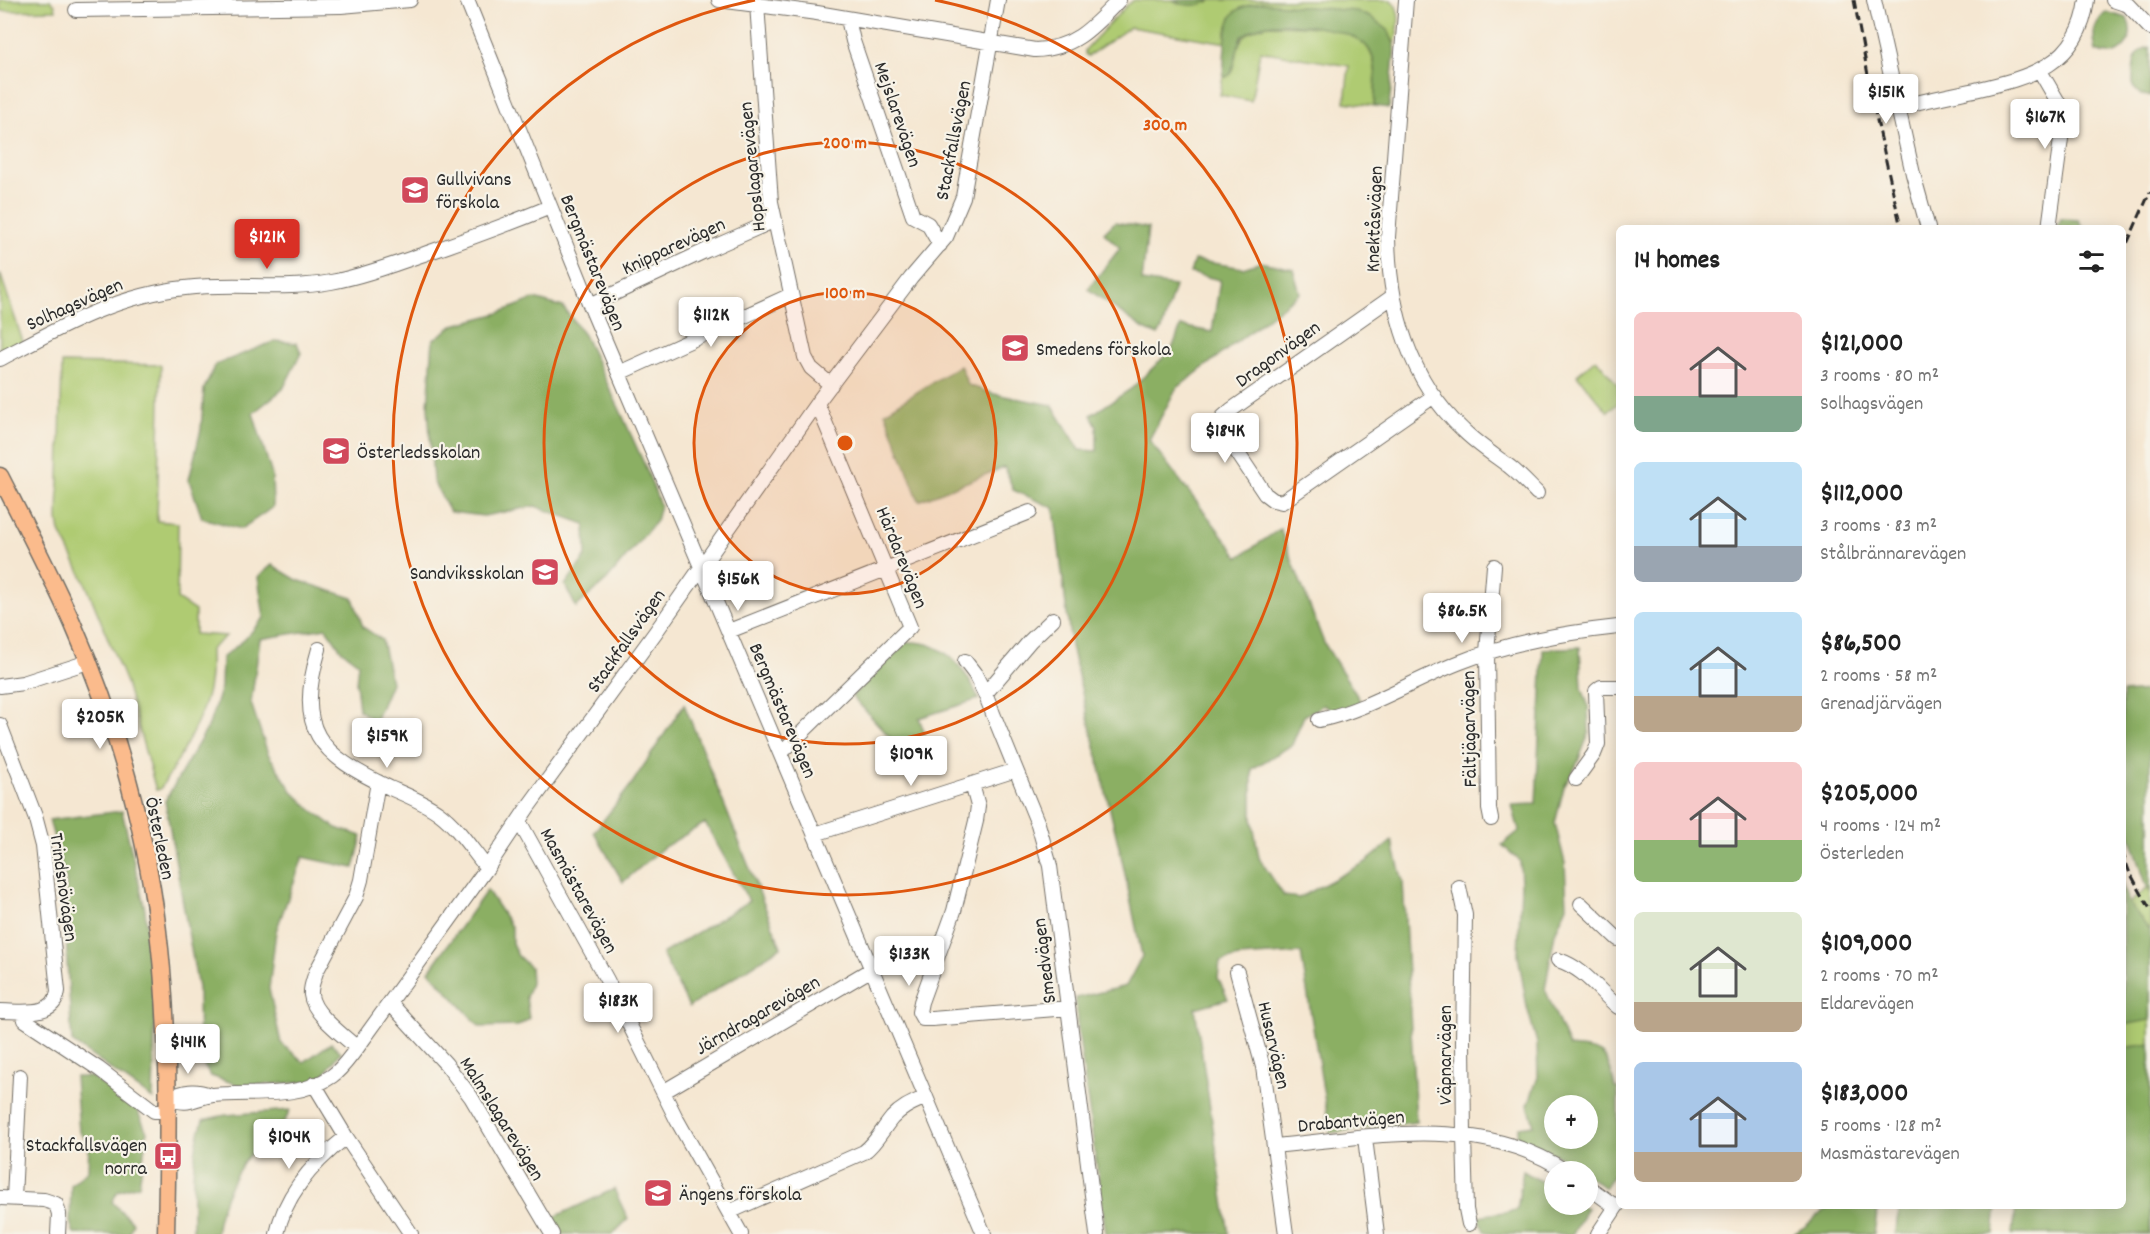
<!DOCTYPE html>
<meta charset="utf-8">
<style>
body{margin:0;font-family:Dekko,sans-serif;background:#f6f6f6;color:#222;height:100vh;display:flex;flex-direction:column;font-size:22px;white-space:nowrap}
*{box-sizing:border-box;margin:0}
p{font-size:20px;color:#767676}
.icon{flex:none;width:33px;height:33px;fill:none;stroke:currentColor;stroke-width:2;stroke-linecap:round;stroke-linejoin:round}
.map{position:relative;flex:1;overflow:hidden}
.sheet{position:absolute;left:1616px;top:225px;width:510px;height:984px;display:flex;flex-direction:column;background:#fff;border-radius:9px;box-shadow:0 3px 15px #0003}
.sheet>*{flex:none}
.buttons{position:absolute;left:1544px;top:1095px;display:grid;gap:12px}
.buttons a{display:grid;place-items:center;width:54px;height:54px;border-radius:50%;background:#fff;box-shadow:0 3px 15px #0003;font-size:30px}
.price{position:absolute;translate:-50% -51px;padding:0 14px;border-radius:6px;background:#fff;color:#222;font-size:20px;line-height:39px;filter:drop-shadow(0 2px 3px #0008)}
.price::after{content:'';position:absolute;left:50%;top:36px;width:18px;height:14px;margin-left:-9px;background:inherit;clip-path:polygon(0 0,100% 0,50% 100%)}
.price.active{background:#d93025;color:#fff}
ul{padding:0;list-style:none}
li{display:flex;align-items:center;gap:18px;height:150px;padding:0 18px}
li span{display:grid;place-items:center;flex:none;width:168px;height:120px;border-radius:9px;color:#555}
li>.icon{margin-inline-start:auto}
span .icon{width:72px;height:72px;fill:#fffc;stroke-width:1}
li b{font-size:26px}
h2{display:flex;justify-content:space-between;align-items:center;height:72px;padding:0 18px;font-size:26px}
.map>svg:first-child{display:block}
</style>
<div class="map">
<svg width="2150" height="1234" viewBox="0 0 2150 1234">
<rect width="100%" height="100%" fill="#f7f3e8"/>
<filter id="ink" filterUnits="userSpaceOnUse"><feTurbulence type="fractalNoise" baseFrequency=".0167" numOctaves="2"/><feDisplacementMap in="SourceGraphic" scale="12" xChannelSelector="R" yChannelSelector="G"/><feConvolveMatrix kernelMatrix="1 2 1 2 8 2 1 2 1" color-interpolation-filters="sRGB"/></filter>
<filter id="wash" filterUnits="userSpaceOnUse"><feTurbulence type="fractalNoise" baseFrequency=".008" numOctaves="4" result="noise"/><feDisplacementMap in="SourceGraphic" scale="24" xChannelSelector="R" yChannelSelector="G"/><feGaussianBlur stdDeviation="1.35" result="paint"/><feColorMatrix in="noise" values="0 0 0 0 0 0 0 0 0 0 0 0 0 0 0 0 0 1.4 0 .05"/><feComposite in="paint" operator="in"/></filter>
<g filter="url(#wash)">
<rect width="100%" height="100%" fill="#f5e7d2"/>
<!-- green -->
<path fill="#afcb72" stroke="#6d7b4e" stroke-width="1.5" d="M 0,0 L 50,0 L 55,5 L 56,10 L 0,11 Z
M 1134,0 L 1173,0 L 1179,4 L 1209,2 L 1211,0 L 1391,0 C 1404,11 1397,31 1395,46 L 1392,39 L 1263,3 L 1226,31 L 1227,43 L 1130,27 L 1088,56 L 1085,54 L 1085,50 L 1126,6 Z
M 1268,25 C 1296,26 1354,23 1369,50 C 1379,66 1375,88 1374,106 L 1345,102 L 1349,66 L 1260,51 L 1251,101 L 1220,95 L 1223,75 L 1226,77 C 1238,49 1235,32 1268,25 Z
M 0,273 L 23,342 L 0,354 Z
M 1596,359 L 1618,385 L 1618,403 L 1608,412 L 1577,375 Z
M 62,363 L 161,365 L 157,521 L 178,523 L 177,599 L 195,611 L 195,634 L 226,636 L 210,650 C 210,661 211,672 209,683 C 206,713 177,764 160,789 L 156,790 L 126,683 L 85,582 L 60,532 L 58,519 Z
M 2150,886 L 2150,1092 L 2123,1076 L 2122,904 L 2129,903 Z"/>
<!-- forest -->
<path fill="#8baf64" stroke="#5b6d48" stroke-width="1.5" fill-rule="evenodd" d="M 1173,0 L 1211,0 C 1201,7 1183,7 1173,0 Z
M 1263,3 L 1356,11 L 1372,18 L 1388,30 L 1395,46 L 1389,108 L 1374,106 C 1375,88 1379,67 1370,51 C 1358,28 1289,21 1266,25 C 1256,27 1249,32 1241,37 L 1231,74 L 1226,77 L 1223,75 C 1225,59 1223,22 1236,11 C 1244,5 1254,4 1263,3 Z
M 2106,12 L 2127,18 C 2138,41 2119,62 2096,51 C 2092,32 2093,26 2106,12 Z
M 2150,47 L 2150,96 L 2149,96 L 2141,95 L 2133,87 C 2133,72 2131,50 2150,47 Z
M 2061,219 L 2079,220 L 2084,228 L 2056,228 Z
M 1115,222 L 1148,228 L 1142,281 L 1175,286 L 1162,329 L 1158,335 L 1144,329 L 1088,289 L 1120,248 L 1104,233 Z
M 1194,260 L 1243,268 L 1261,262 L 1293,269 L 1300,293 L 1176,389 L 1149,440 L 1239,557 L 1280,529 L 1324,643 L 1361,702 L 1336,713 L 1323,705 L 1304,716 L 1292,745 L 1252,769 L 1252,818 L 1259,858 L 1284,896 L 1299,898 L 1366,862 L 1392,841 L 1403,882 L 1416,1122 L 1330,1133 L 1301,953 L 1239,957 L 1220,962 L 1218,978 L 1228,999 L 1195,1008 L 1229,1234 L 1106,1234 L 1077,1023 L 1076,998 L 1126,986 L 1142,956 L 1122,860 L 1071,646 L 1054,508 L 1013,490 L 1005,467 L 919,501 L 885,412 L 960,365 L 968,385 L 994,394 L 1052,405 L 1080,450 L 1097,451 L 1097,426 L 1091,415 L 1131,389 L 1172,349 L 1181,326 L 1212,332 L 1220,280 L 1190,273 Z
M 534,299 L 563,307 L 584,335 L 619,408 L 646,468 L 660,505 L 656,521 L 607,580 L 576,607 L 565,585 L 586,556 L 585,524 L 535,506 L 484,516 L 450,512 L 433,481 L 428,406 L 433,340 L 454,325 L 499,313 Z
M 275,341 L 297,343 L 301,353 L 283,389 L 253,413 L 272,475 L 273,507 L 241,529 L 202,518 L 189,480 L 201,429 L 204,389 L 215,365 Z
M 272,565 L 297,580 L 353,598 L 363,627 L 382,640 L 391,683 L 375,721 L 359,710 L 356,683 L 358,663 L 342,651 L 326,628 L 260,639 L 251,703 L 268,754 L 292,791 L 312,810 L 336,828 L 362,836 L 354,868 L 303,857 L 276,931 L 269,989 L 281,1043 L 304,1062 L 331,1043 L 341,1052 L 319,1081 L 242,1086 L 211,1076 L 199,1058 L 198,988 L 165,801 L 209,725 L 221,687 L 222,658 L 245,639 L 264,618 L 258,577 Z
M 907,642 C 944,640 965,668 979,699 L 919,718 L 925,734 L 896,744 L 852,696 Z
M 1580,647 L 1582,688 L 1588,705 L 1589,733 L 1577,764 L 1564,787 L 1555,823 L 1565,863 L 1567,906 L 1555,933 L 1545,989 L 1569,1047 C 1606,1050 1607,1052 1615,1088 L 1618,1089 L 1618,1168 L 1605,1188 L 1587,1175 L 1587,1172 L 1581,1171 L 1559,1156 L 1516,1139 L 1519,1127 L 1534,1125 L 1528,1105 L 1538,1077 L 1537,1043 L 1527,1007 L 1518,955 L 1521,885 L 1520,861 L 1502,845 L 1519,831 L 1512,805 L 1536,804 L 1543,649 ZM 1554,1106 L 1587,1106 L 1587,1138 L 1554,1138 Z
M 2150,691 L 2150,891 L 2147,887 L 2130,835 L 2123,800 L 2122,693 Z
M 684,704 L 781,947 L 689,1007 L 662,954 L 749,901 L 705,823 L 664,847 L 623,882 L 594,832 L 631,785 Z
M 122,811 L 145,909 L 155,1014 L 153,1099 L 72,1042 L 67,961 L 66,881 L 49,820 Z
M 2122,884 L 2129,903 L 2150,931 L 2150,1020 L 2123,1025 Z
M 487,890 L 512,928 L 512,943 L 518,956 L 530,967 L 531,983 L 526,997 L 529,1019 L 518,1026 L 480,1027 L 429,971 Z
M 2150,1044 L 2150,1234 L 2013,1234 L 2016,1206 L 2122,1206 L 2123,1048 Z
M 75,1077 L 91,1077 L 136,1108 L 147,1132 L 139,1185 L 118,1191 L 112,1202 L 133,1223 L 129,1234 L 74,1234 L 70,1222 L 71,1185 L 88,1170 L 89,1143 L 79,1132 Z
M 290,1110 C 283,1129 275,1127 262,1140 C 238,1165 220,1199 216,1234 L 193,1234 C 193,1196 190,1156 203,1120 L 226,1115 Z
M 1523,1171 L 1554,1189 L 1554,1204 L 1580,1205 L 1587,1208 L 1573,1234 L 1492,1234 L 1484,1231 L 1478,1216 L 1517,1210 Z
M 614,1189 L 628,1219 L 613,1234 L 560,1234 L 550,1219 Z
M 1830,1206 L 1878,1206 L 1874,1234 L 1793,1234 L 1803,1228 Z
M 1901,1206 L 1997,1206 L 1994,1234 L 1896,1234 L 1897,1220 Z"/>
</g>
<g filter="url(#ink)">
<g fill="none" stroke-linecap="round" stroke-linejoin="round">
<!-- minor casing -->
<g stroke="#726d65" stroke-width="16">
<path id="minor" d="M 467,0 L 590,305 L 984,1234
M 719,0 L 817,13 L 1035,50 C 1074,49 1093,27 1119,0
M 1406,0 L 1388,237 C 1389,308 1409,380 1463,430 C 1477,444 1494,455 1510,467 C 1520,475 1528,484 1537,493
M 1874,0 L 1913,174 L 1928,228
M 2113,0 L 2128,5 L 2150,28
M 757,4 L 771,202 L 805,357 L 811,368 L 831,385
M 76,10 L 341,6 L 410,0
M 848,19 L 853,41 L 913,216 L 928,224 L 940,245
M 2040,71 L 2058,102 L 2063,124 L 2049,228
M 1898,107 C 1924,101 1950,95 1975,90 C 2030,77 2079,65 2087,0
M 1392,297 L 1231,410 L 1223,417 L 1219,425 L 1265,494 L 1273,500 L 1282,502 L 1434,396
M 590,305 L 707,250 L 773,221
M 0,359 C 59,328 117,295 185,288 C 234,282 283,291 331,282 C 363,276 395,264 427,253 C 468,239 509,224 550,207
M 619,373 L 791,295
M 729,631 L 1030,512
M 319,649 C 295,730 318,754 390,788 C 406,795 424,802 439,813 C 458,827 472,850 487,868
M 965,661 L 975,674 L 985,694 L 1038,824 L 1050,866 L 1097,1234
M 0,686 L 23,683 L 88,662
M 985,694 L 1030,641 L 1053,619
M 1319,720 C 1367,710 1412,681 1458,663 C 1510,642 1564,633 1618,627
M 0,725 L 35,816 L 43,846 L 58,991 C 55,1018 20,1011 0,1011
M 781,753 L 910,627 L 817,403
M 1576,779 L 1594,754 L 1598,744 L 1596,691 L 1601,687 L 1618,687
M 972,784 L 978,806 L 976,821 L 954,911 L 921,1002 L 919,1012 L 923,1019 L 932,1019 L 1068,1008
M 1491,819 L 1489,809 L 1487,652 L 1494,566
M 519,821 L 607,980 L 677,1120 L 741,1234
M 815,834 L 1016,770
M 1459,887 L 1465,915 L 1463,1041 L 1464,1136 L 1466,1209 L 1469,1224
M 1581,904 L 1618,939
M 1558,960 C 1584,968 1598,990 1618,1007
M 1237,972 L 1263,1067 L 1286,1234
M 390,1003 L 446,1064 L 471,1097 L 552,1234
M 25,1020 L 99,1069 L 154,1111 L 169,1111
M 357,1048 C 343,1035 313,1014 311,995 C 310,987 314,979 316,972 L 356,897 L 361,880 L 378,782
M 314,1084 L 346,1137 L 411,1234
M 663,1092 L 872,969
M 169,1098 C 190,1107 194,1097 213,1095 C 252,1091 298,1100 332,1076 C 342,1069 349,1058 357,1048 L 487,868 L 528,807 L 655,633 L 817,403 L 911,278 L 946,237 L 963,197 L 998,0
M 169,1098 C 184,1091 195,1089 210,1095
M 1365,1138 L 1377,1234
M 1275,1146 C 1372,1137 1480,1113 1567,1172
M 1587,1186 L 1616,1207
M 0,1198 L 44,1200 L 56,1204 L 59,1214 L 58,1234
M 14,1198 L 20,1076
M 729,1212 L 864,1152 C 876,1143 882,1130 892,1118 C 902,1107 913,1103 926,1097
M 277,1234 C 285,1193 314,1162 346,1137
M 1598,1234 L 1618,1204"/>
</g>
<!-- major casing -->
<g stroke="#726d65" stroke-width="19">
<path id="major" d="M 0,476 C 25,525 50,573 72,622 C 117,723 149,840 160,949 C 170,1044 168,1139 166,1234"/>
</g>
<!-- minor -->
<use href="#minor" stroke="#fff" stroke-width="14"/>
<!-- major -->
<use href="#major" stroke="#fbbb8c" stroke-width="16"/>
<!-- rail -->
<path stroke="#2b2b2b" stroke-width="3" stroke-dasharray="9 4.5" stroke-linecap="butt" d="M 1854,0 L 1874,107 L 1901,228
M 2122,255 L 2150,192
M 2122,851 L 2129,871 L 2150,909"/>
</g>
</g>
<!-- distance rings -->
<circle cx="845" cy="443" r="151" fill="#df570e" fill-opacity=".12"/>
<g fill="none" stroke="#df570e" stroke-width="3">
<circle cx="845" cy="443" r="151"/>
<circle cx="845" cy="443" r="301"/>
<path d="M935 0A452 452 0 1 1 755 0"/>
</g>
<!-- icons -->
<defs>
<g id="school-square" transform="scale(1.5)"><rect x="-9" y="-9" width="18" height="18" rx="4" fill="#d1495b" stroke="#f7f3e8"/><path d="M0-5L7-2L0 1L-7-2ZM-4 1L0 2.5L4 1V4Q0 6-4 4Z" fill="#fff"/></g>
<g id="bus-square" transform="scale(1.5)"><rect x="-9" y="-9" width="18" height="18" rx="4" fill="#d1495b" stroke="#f7f3e8"/><path d="M-5-6H5V4H4V6H2V4H-2V6H-4V4H-5ZM-3.5-4V0h7V-4ZM-3.5 1.2v1.5H-2V1.2ZM2 1.2v1.5H3.5V1.2Z" fill="#fff"/></g>
</defs>
<g fill-rule="evenodd">
<use href="#school-square" x="415" y="190"/>
<use href="#school-square" x="1015" y="348"/>
<use href="#school-square" x="336" y="451"/>
<use href="#school-square" x="545" y="572"/>
<use href="#bus-square" x="168" y="1156"/>
<use href="#school-square" x="658" y="1193"/>
</g>
<g text-anchor="middle" stroke-width="4.5" stroke-linejoin="round" paint-order="stroke">
<!-- street labels -->
<g font-size="20" fill="#2b2b2b" stroke="#f7f3e8">
<text transform="translate(899 114) rotate(71)" y="7">Mejslarevägen</text>
<text transform="translate(952 140) rotate(-79)" y="7">Stackfallsvägen</text>
<text transform="translate(751 167) rotate(-96)" y="7">Hopslagarevägen</text>
<text transform="translate(1373 219) rotate(-88)" y="7">Knektåsvägen</text>
<text transform="translate(673 245) rotate(-25)" y="7">Knipparevägen</text>
<text transform="translate(594 262) rotate(68)" y="7">Bergmästarevägen</text>
<text transform="translate(74 303) rotate(-24)" y="7">Solhagsvägen</text>
<text transform="translate(1277 353) rotate(-36)" y="7">Dragonvägen</text>
<text transform="translate(903 557) rotate(68)" y="7">Härdarevägen</text>
<text transform="translate(625 640) rotate(-55)" y="7">Stackfallsvägen</text>
<text transform="translate(784 710) rotate(67)" y="7">Bergmästarevägen</text>
<text transform="translate(1468 729) rotate(-91)" y="7">Fältjägarvägen</text>
<text transform="translate(161 838) rotate(78)" y="7">Österleden</text>
<text transform="translate(65 887) rotate(82)" y="7">Trindsnövägen</text>
<text transform="translate(580 890) rotate(61)" y="7">Masmästarevägen</text>
<text transform="translate(1043 961) rotate(-97)" y="7">Smedvägen</text>
<text transform="translate(757 1014) rotate(-30)" y="7">Järndragarevägen</text>
<text transform="translate(1275 1045) rotate(77)" y="7">Husarvägen</text>
<text transform="translate(1444 1055) rotate(-90)" y="7">Väpnarvägen</text>
<text transform="translate(503 1118) rotate(58)" y="7">Malmslagarevägen</text>
<text transform="translate(1351 1120) rotate(-5)" y="7">Drabantvägen</text>
</g>
<!-- poi labels -->
<g font-size="20" fill="#2b2b2b" stroke="#f7f3e8" text-anchor="start">
<text x="436" y="185">Gullvivans<tspan x="436" dy="23">förskola</tspan></text>
<text x="1036" y="355">Smedens förskola</text>
<text x="357" y="458">Österledsskolan</text>
<text x="524" y="579" text-anchor="end">Sandviksskolan</text>
<text x="147" y="1151" text-anchor="end">Stackfallsvägen<tspan x="147" dy="23">norra</tspan></text>
<text x="679" y="1200">Ängens förskola</text>
</g>
</g>
<circle cx="845" cy="443" r="9" fill="#df570e" stroke="#f7f3e8" stroke-width="3"/>
<g font-size="18" text-anchor="middle" font-weight="bold" fill="#df570e" stroke="#f7f3e8" stroke-width="4.5" stroke-linejoin="round" paint-order="stroke">
<text x="1165" y="130">300 m</text>
<text x="845" y="148">200 m</text>
<text x="845" y="298">100 m</text>
</g>
</svg>
<div class="buttons">
<a>+</a>
<a>−</a>
</div>
<b class="price" style="left:1886px;top:125px">$151K</b>
<b class="price" style="left:2045px;top:150px">$167K</b>
<b class="price active" style="left:267px;top:270px">$121K</b>
<b class="price" style="left:711px;top:348px">$112K</b>
<b class="price" style="left:1225px;top:464px">$184K</b>
<b class="price" style="left:738px;top:612px">$156K</b>
<b class="price" style="left:1462px;top:644px">$86.5K</b>
<b class="price" style="left:100px;top:750px">$205K</b>
<b class="price" style="left:387px;top:769px">$159K</b>
<b class="price" style="left:911px;top:787px">$109K</b>
<b class="price" style="left:909px;top:987px">$133K</b>
<b class="price" style="left:618px;top:1034px">$183K</b>
<b class="price" style="left:188px;top:1075px">$141K</b>
<b class="price" style="left:289px;top:1170px">$104K</b>
<section class="sheet">
<h2>14 homes<svg class="icon" aria-label="filters" viewBox="0 0 24 24"><path d="M4 7h16M4 17h16"/><circle cx="9" cy="7" r="2"/><circle cx="15" cy="17" r="2"/></svg></h2>
<ul>
<li><span style="background:linear-gradient(#f6c9c9 70%,#7fa58c 0)"><svg class="icon" aria-label="home" viewBox="0 0 24 24"><path d="M3 11l9-7 9 7M6 9v11h12V9"/></svg></span><div><b>$121,000</b><p>3 rooms · 80 m²</p><p>Solhagsvägen</p></div></li>
<li><span style="background:linear-gradient(#bfe0f5 70%,#9aa5b1 0)"><svg class="icon" aria-label="home" viewBox="0 0 24 24"><path d="M3 11l9-7 9 7M6 9v11h12V9"/></svg></span><div><b>$112,000</b><p>3 rooms · 83 m²</p><p>Stålbrännarevägen</p></div></li>
<li><span style="background:linear-gradient(#bfe0f5 70%,#b9a48a 0)"><svg class="icon" aria-label="home" viewBox="0 0 24 24"><path d="M3 11l9-7 9 7M6 9v11h12V9"/></svg></span><div><b>$86,500</b><p>2 rooms · 58 m²</p><p>Grenadjärvägen</p></div></li>
<li><span style="background:linear-gradient(#f6c9c9 65%,#8fb573 0)"><svg class="icon" aria-label="home" viewBox="0 0 24 24"><path d="M3 11l9-7 9 7M6 9v11h12V9"/></svg></span><div><b>$205,000</b><p>4 rooms · 124 m²</p><p>Österleden</p></div></li>
<li><span style="background:linear-gradient(#dfe7d0 75%,#b9a48a 0)"><svg class="icon" aria-label="home" viewBox="0 0 24 24"><path d="M3 11l9-7 9 7M6 9v11h12V9"/></svg></span><div><b>$109,000</b><p>2 rooms · 70 m²</p><p>Eldarevägen</p></div></li>
<li><span style="background:linear-gradient(#a9c7e8 75%,#b9a48a 0)"><svg class="icon" aria-label="home" viewBox="0 0 24 24"><path d="M3 11l9-7 9 7M6 9v11h12V9"/></svg></span><div><b>$183,000</b><p>5 rooms · 128 m²</p><p>Masmästarevägen</p></div></li>
</ul>
</section>
</div>
